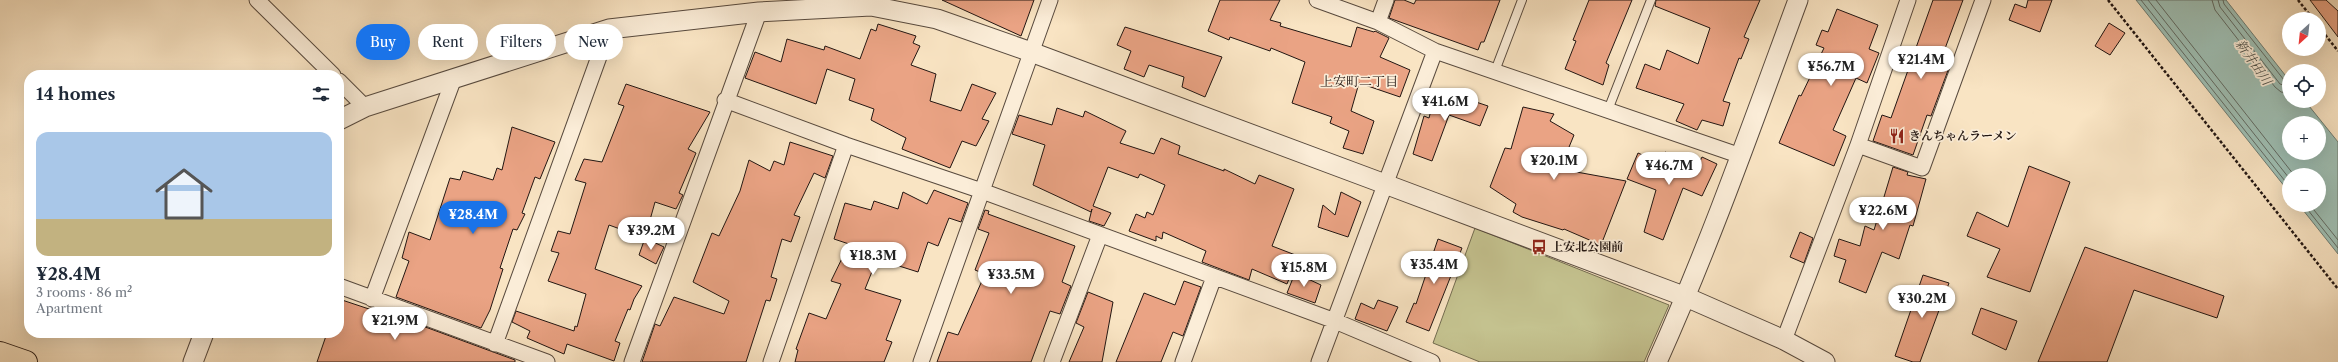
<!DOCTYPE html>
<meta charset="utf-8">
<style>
body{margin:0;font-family:"Libre Caslon Text","Noto Serif JP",serif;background:#f2f2f3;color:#1f2937;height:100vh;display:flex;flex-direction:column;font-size:15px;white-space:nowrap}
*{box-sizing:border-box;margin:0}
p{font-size:13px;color:#747a83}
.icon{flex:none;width:22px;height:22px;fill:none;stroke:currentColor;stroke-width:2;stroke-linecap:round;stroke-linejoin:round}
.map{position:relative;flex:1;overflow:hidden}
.panel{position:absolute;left:24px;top:70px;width:320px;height:268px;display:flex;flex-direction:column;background:#fff;border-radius:16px;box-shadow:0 4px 16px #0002}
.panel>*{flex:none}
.guide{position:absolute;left:356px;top:24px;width:380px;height:36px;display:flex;gap:8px}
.needle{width:26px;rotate:207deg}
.controls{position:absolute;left:2282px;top:12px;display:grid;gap:8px}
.controls a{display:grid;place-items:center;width:44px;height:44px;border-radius:50%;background:#fff;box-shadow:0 4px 16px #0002;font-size:20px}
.price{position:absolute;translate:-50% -34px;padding:0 9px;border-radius:14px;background:#fff;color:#222;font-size:13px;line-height:26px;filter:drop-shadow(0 1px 2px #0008)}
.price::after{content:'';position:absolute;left:50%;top:24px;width:12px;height:9px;margin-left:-6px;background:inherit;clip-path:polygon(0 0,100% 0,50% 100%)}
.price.on{background:#1a73e8;color:#fff}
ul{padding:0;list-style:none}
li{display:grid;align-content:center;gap:8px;height:212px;padding:0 12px}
li span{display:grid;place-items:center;height:124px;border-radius:12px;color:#555}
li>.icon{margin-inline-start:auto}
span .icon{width:72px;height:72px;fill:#fffc;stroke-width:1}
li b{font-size:17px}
h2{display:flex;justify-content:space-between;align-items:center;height:48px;padding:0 12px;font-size:17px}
.chip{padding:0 14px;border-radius:18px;background:#fff;box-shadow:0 4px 16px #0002;font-size:14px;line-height:36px}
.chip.on{background:#1a73e8;color:#fff}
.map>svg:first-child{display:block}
</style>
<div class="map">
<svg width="2338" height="362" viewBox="0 0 2338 362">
<rect width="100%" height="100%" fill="#f9e4c3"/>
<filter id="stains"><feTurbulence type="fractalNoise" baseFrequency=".005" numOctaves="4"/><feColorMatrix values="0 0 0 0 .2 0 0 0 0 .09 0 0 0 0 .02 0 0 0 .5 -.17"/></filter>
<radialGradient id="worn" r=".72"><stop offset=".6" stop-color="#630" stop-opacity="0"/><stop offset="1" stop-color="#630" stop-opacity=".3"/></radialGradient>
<!-- green -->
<path fill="#c4c28f" stroke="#736c50" d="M 1475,228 L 1669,305 L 1644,362 L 1480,362 L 1433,343 Z"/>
<!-- water -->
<path fill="#9ebfb4" stroke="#6c7b73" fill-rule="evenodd" d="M 2136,0 L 2226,0 L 2289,80 L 2289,101 L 2305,101 L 2338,142 L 2338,254 L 2299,205 L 2319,205 L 2319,175 L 2289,175 L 2289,192 ZM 2289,123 L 2319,123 L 2319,153 L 2289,153 Z"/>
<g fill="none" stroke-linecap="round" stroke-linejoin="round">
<!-- shore -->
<path stroke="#606a63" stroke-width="1" d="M 2141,0 L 2289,186
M 2148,0 L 2289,178
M 2156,0 L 2294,175
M 2212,0 L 2215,10 L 2275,87 L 2281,92 L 2289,93
M 2218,0 L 2220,7 L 2280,84 L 2289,87
M 2223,0 L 2224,4 L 2284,80 L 2289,82
M 2304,205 L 2338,248
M 2310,205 L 2338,240"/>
</g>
<!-- building -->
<path fill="#eaa384" stroke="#221612" d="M 942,0 L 1034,0 L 1021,36 Z
M 1220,0 L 1280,0 L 1270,20 L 1281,23 L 1280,26 L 1351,47 L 1357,27 L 1374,32 L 1375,31 L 1389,38 L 1380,57 L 1410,70 L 1400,97 L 1359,83 L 1351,111 L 1374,121 L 1363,154 L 1343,148 L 1349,131 L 1330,123 L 1332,117 L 1292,103 L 1305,62 L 1271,48 L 1270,51 L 1230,37 L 1229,40 L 1208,31 Z
M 1395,0 L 1404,0 L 1414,4 L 1416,0 L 1500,0 L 1484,42 L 1481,42 L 1478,50 L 1389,18 Z
M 1589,0 L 1632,0 L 1606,63 L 1609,65 L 1603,85 L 1565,69 L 1576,41 L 1573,40 Z
M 1656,0 L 1760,0 L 1744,37 L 1749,39 L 1741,59 L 1739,58 L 1723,101 L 1730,103 L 1723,126 L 1702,120 L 1697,130 L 1676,121 L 1684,104 L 1636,88 L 1645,64 L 1660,70 L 1667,50 L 1698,64 L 1710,28 L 1655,6 Z
M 1933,0 L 1963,0 L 1943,54 L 1953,57 L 1931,116 L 1927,115 L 1913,155 L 1873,141 L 1882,115 L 1891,118 Z
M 2028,0 L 2052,0 L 2040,32 L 2009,20 L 2015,4 L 2026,8 Z
M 2310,0 L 2326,0 L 2338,11 L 2338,37 Z
M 1837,9 L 1878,25 L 1869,49 L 1879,53 L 1867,83 L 1856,78 L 1833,130 L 1846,136 L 1834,166 L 1779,143 L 1799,95 L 1801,96 L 1824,48 L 1816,45 L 1822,30 L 1828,32 Z
M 2109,23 L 2125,33 L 2110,55 L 2095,46 Z
M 878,24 L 916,36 L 913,43 L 920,46 L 911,65 L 936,74 L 930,101 L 961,111 L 972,84 L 996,93 L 982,119 L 989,121 L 976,146 L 962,141 L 950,168 L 902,149 L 906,138 L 871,120 L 874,109 L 849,100 L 855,79 L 827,69 L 816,104 L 745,78 L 755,52 L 781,62 L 787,39 L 824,50 L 825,46 L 860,59 L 871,29 L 876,31 Z
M 1125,27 L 1222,57 L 1205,97 L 1182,87 L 1184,77 L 1149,65 L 1144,77 L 1124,69 L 1131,51 L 1117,45 Z
M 626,84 L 710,112 L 688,149 L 696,153 L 679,193 L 683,195 L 676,209 L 655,202 L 645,238 L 609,225 L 595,269 L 642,286 L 634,299 L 630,310 L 628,309 L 615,341 L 620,343 L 614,361 L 567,344 L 564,354 L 527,338 L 530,331 L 512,322 L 516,311 L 574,331 L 575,326 L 577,327 L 586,294 L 548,281 L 559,253 L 551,251 L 558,231 L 570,234 L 586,183 L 575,180 L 584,159 L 602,162 L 624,106 L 618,104 Z
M 1436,91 L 1456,101 L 1458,96 L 1488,106 L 1480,126 L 1449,115 L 1432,161 L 1413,154 L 1424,116 L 1429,118 Z
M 1523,107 L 1554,114 L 1550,121 L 1574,135 L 1560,169 L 1626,181 L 1601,245 L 1564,229 L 1563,230 L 1522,217 L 1513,212 L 1516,204 L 1490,187 L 1505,148 L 1511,149 Z
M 1057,108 L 1083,117 L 1085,111 L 1126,131 L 1120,143 L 1154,154 L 1161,138 L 1180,146 L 1178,154 L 1224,171 L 1224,169 L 1255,184 L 1259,175 L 1294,189 L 1272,246 L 1298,256 L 1287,284 L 1252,269 L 1249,280 L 1202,262 L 1206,251 L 1163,232 L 1162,239 L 1156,236 L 1156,241 L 1129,231 L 1136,214 L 1145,218 L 1147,212 L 1153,215 L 1165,185 L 1140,174 L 1138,178 L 1108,167 L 1093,206 L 1111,213 L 1104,226 L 1089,221 L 1092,209 L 1091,212 L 1033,185 L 1045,145 L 1012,134 L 1019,115 L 1052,125 Z
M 512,127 L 555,142 L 540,179 L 535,177 L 522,213 L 525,214 L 517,230 L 513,229 L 500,268 L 503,269 L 490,310 L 481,328 L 396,297 L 409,261 L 402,258 L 409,232 L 430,240 L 450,178 L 460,180 L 463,171 L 493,180 L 497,168 L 502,170 Z
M 790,142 L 833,156 L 825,178 L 814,173 L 794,215 L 800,217 L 791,242 L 782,239 L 771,277 L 777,279 L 770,301 L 766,300 L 746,362 L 642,362 L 655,324 L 660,326 L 674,297 L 724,314 L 729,301 L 693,282 L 712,233 L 719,236 L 740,191 L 749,160 L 770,171 L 774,161 L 784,165 Z
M 1665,152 L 1698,165 L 1702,157 L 1717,164 L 1702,196 L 1683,188 L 1663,240 L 1644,232 L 1656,190 L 1627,179 L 1638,153 L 1661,163 Z
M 2029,166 L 2070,182 L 2030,292 L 1987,277 L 2000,249 L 1967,236 L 1977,212 L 2008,227 Z
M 1893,167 L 1908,172 L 1907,175 L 1926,179 L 1913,226 L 1910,225 L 1899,259 L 1882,252 L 1866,293 L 1839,282 L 1846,260 L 1834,256 L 1839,239 L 1860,246 L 1865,226 L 1874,230 Z
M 934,190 L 968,203 L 961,222 L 949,218 L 938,246 L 928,242 L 918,272 L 877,259 L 865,289 L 901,300 L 886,340 L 892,342 L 884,362 L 795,362 L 798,350 L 796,349 L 809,313 L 826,319 L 841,284 L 831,281 L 849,244 L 834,239 L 845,203 L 871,210 L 874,201 L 898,209 L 903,192 L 927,204 Z
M 1341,192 L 1361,202 L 1348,237 L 1318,227 L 1323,205 L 1335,215 Z
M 985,210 L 989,211 L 988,214 L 1075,246 L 1062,282 L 1071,286 L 1060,314 L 1050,311 L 1031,362 L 937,362 L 948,332 L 958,335 L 985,274 L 975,270 L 989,233 L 978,229 Z
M 1800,232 L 1813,238 L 1804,263 L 1790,257 Z
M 645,238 L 664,247 L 656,264 L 639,255 Z
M 1438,239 L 1462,248 L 1429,331 L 1406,322 L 1414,303 L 1416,304 Z
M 2085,247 L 2224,296 L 2217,318 L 2134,290 L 2107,362 L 2038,362 Z
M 1295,273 L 1321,285 L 1315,303 L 1287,293 Z
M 1923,275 L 1949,283 L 1920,362 L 1913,362 L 1895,356 Z
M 1184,281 L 1201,287 L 1183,336 L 1173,332 L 1161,362 L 1116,362 L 1144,293 L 1175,305 Z
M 1088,292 L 1113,302 L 1102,362 L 1069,362 L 1084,327 L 1076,323 Z
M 339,299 L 390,316 L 390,314 L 515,360 L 515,362 L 317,362 L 327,333 L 339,333 Z
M 1378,300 L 1398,307 L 1387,331 L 1355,319 L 1361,303 L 1374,309 Z
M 1981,308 L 2017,321 L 2006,350 L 1972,334 Z"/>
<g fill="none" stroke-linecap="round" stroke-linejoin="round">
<!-- service casing -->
<g stroke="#584a3e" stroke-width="10">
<path id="service" d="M 1495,71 L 1522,0
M 1608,110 L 1651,0"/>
</g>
<!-- minor casing -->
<g stroke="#584a3e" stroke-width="17">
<path id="minor" d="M 257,0 L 333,75
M 1317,0 L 1378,22 L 1435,51 L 1741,156
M 1378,22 L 1386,0
M 339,81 L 365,107
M 725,100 L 846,145 L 982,191 L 1335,321 L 1432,362
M 1858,145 L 1922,168 L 1983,0
M 339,286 L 547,362
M 372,299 L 454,78
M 1784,340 L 1858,145 L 1908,0
M 495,344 L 609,29
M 632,362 L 759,12
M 771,362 L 846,145
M 921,362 L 1050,0
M 1052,362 L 1100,235
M 1183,362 L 1214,277
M 1319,362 L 1435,51"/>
</g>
<!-- tertiary casing -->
<g stroke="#584a3e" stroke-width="21">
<path id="tertiary" d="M 339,120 L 365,107 L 609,29 L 759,12 L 871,6 L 937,19 L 1031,52 L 1385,184 L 1686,297 L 1784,340 L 1825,362
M 193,362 L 204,333
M 1657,362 C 1710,244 1753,122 1798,0"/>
</g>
<!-- trunk casing -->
<g stroke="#221612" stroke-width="24">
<path id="trunk" d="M 0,353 L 26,362"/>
</g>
<!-- path -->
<path stroke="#221612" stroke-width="2.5" stroke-dasharray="3 2" stroke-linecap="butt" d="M 2108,0 L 2338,289
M 2298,0 L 2313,19
M 2319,27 L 2338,51"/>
<!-- service -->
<use href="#service" stroke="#fbedd8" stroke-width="8"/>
<!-- minor -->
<use href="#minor" stroke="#fbedd8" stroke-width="15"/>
<!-- tertiary -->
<use href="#tertiary" stroke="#fbedd8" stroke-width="19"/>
<!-- trunk -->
<use href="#trunk" stroke="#f9e4c3" stroke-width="22"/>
</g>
<!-- icons -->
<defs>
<g id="restaurant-bare" transform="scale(1.2)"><path d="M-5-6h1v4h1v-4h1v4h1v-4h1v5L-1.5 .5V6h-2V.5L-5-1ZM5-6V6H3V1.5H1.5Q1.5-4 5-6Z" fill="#8f2418" stroke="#fbedd8" stroke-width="2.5" paint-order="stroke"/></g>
<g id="bus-bare" transform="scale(1.2)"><path d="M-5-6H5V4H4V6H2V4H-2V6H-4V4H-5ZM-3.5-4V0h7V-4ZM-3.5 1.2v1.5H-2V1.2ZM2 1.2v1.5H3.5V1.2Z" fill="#8f2418" stroke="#fbedd8" stroke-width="2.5" paint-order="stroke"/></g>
</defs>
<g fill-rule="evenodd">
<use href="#restaurant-bare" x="1897" y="136"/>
<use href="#bus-bare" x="1539" y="247"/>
</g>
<g text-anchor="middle" stroke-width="3.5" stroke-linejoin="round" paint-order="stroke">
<!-- poi labels -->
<g font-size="12" font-weight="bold" fill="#221612" stroke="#fbedd8" text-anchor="start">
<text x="1909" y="140">きんちゃんラーメン</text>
<text x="1551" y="251">上安北公園前</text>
</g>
<!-- water labels -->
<g font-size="13" font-style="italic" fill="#4d514b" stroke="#fbedd8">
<text transform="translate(2254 62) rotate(55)" y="5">新井田川</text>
</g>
<!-- neighbourhood labels -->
<g font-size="13" fill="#221612" stroke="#fbedd8">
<text x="1359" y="86">上安町二丁目</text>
</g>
</g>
<rect width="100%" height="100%" filter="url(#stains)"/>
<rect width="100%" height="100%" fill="url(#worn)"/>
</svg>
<div class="controls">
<a><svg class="needle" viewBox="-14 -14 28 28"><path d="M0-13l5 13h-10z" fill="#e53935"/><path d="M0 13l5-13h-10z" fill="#747a83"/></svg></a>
<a><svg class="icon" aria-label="locate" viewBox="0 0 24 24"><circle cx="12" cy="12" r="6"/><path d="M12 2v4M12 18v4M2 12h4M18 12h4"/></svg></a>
<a>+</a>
<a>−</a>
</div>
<b class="price" style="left:1921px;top:80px">¥21.4M</b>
<b class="price" style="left:1831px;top:87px">¥56.7M</b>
<b class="price" style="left:1445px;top:122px">¥41.6M</b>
<b class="price" style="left:1554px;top:181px">¥20.1M</b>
<b class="price" style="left:1669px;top:186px">¥46.7M</b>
<b class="price" style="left:1883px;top:231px">¥22.6M</b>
<b class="price on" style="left:473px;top:235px">¥28.4M</b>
<b class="price" style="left:651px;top:251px">¥39.2M</b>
<b class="price" style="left:873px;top:276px">¥18.3M</b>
<b class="price" style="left:1434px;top:285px">¥35.4M</b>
<b class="price" style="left:1304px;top:288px">¥15.8M</b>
<b class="price" style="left:1011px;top:295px">¥33.5M</b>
<b class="price" style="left:1922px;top:319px">¥30.2M</b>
<b class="price" style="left:395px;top:341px">¥21.9M</b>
<div class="guide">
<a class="chip on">Buy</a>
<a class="chip">Rent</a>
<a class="chip">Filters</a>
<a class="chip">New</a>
</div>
<section class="panel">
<h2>14 homes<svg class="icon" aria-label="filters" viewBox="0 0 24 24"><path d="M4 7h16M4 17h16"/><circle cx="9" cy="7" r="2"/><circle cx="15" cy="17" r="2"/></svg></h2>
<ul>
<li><span style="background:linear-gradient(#a9c7e8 70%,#c2b280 0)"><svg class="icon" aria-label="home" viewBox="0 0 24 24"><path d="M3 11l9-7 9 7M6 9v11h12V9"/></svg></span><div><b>¥28.4M</b><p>3 rooms · 86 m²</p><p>Apartment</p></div></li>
</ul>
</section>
</div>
